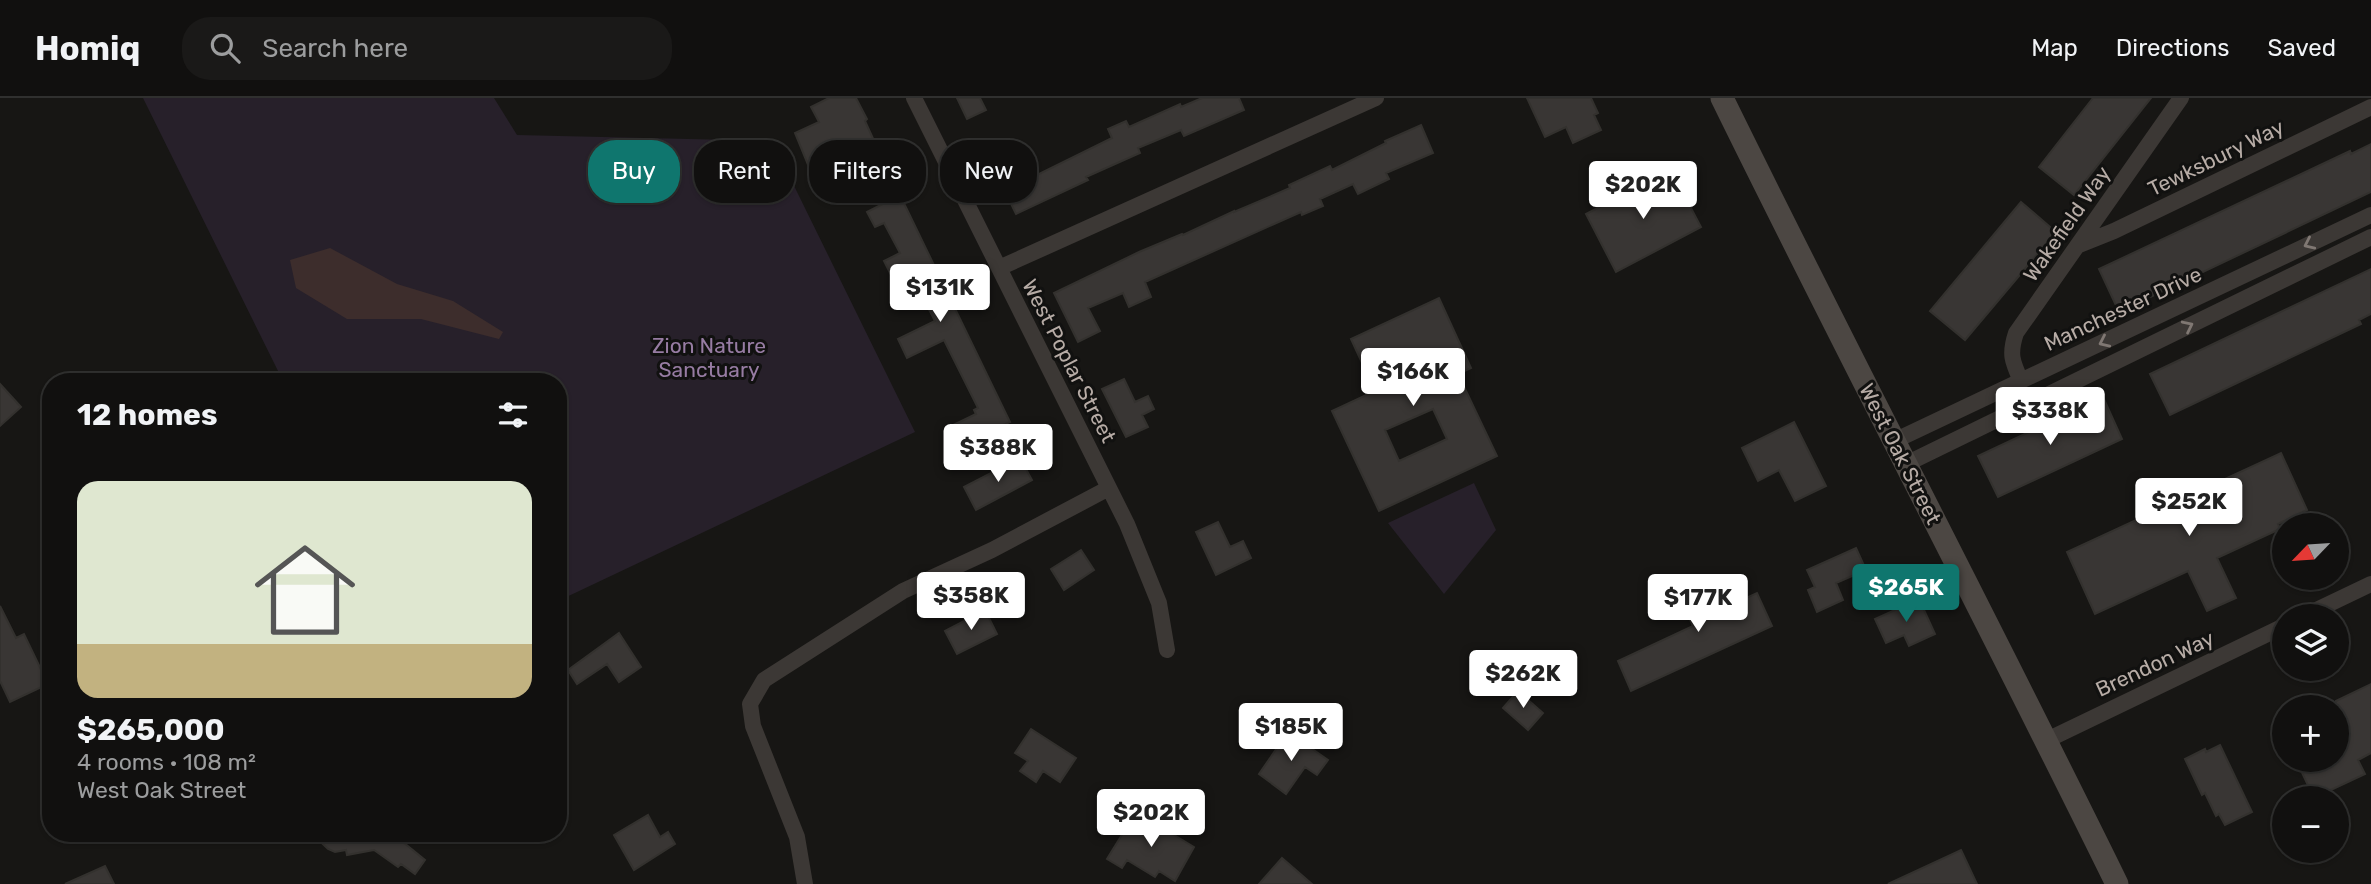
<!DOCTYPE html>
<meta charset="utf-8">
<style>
body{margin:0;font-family:Rubik,sans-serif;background:#1a1918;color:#f1f3f6;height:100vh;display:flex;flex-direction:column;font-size:26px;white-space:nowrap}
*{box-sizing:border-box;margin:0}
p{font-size:23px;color:#9c9d9e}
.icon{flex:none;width:38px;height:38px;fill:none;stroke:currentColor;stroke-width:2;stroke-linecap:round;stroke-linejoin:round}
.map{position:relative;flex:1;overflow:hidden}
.side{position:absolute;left:42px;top:275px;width:525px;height:469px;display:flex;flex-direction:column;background:#11100f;border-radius:28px;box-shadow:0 2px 5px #0004,0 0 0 2px #30302f}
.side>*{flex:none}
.banner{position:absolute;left:588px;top:42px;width:665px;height:63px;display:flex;gap:14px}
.needle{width:46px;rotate:245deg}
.controls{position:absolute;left:2272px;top:415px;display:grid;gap:14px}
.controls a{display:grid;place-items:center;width:77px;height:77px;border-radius:50%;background:#11100f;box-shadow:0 2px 5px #0004,0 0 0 2px #30302f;font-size:35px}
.price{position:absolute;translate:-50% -60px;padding:0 16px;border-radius:7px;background:#fff;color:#222;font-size:23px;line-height:46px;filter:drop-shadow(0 2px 4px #0008)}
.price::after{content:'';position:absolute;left:50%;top:42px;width:21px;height:16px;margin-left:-10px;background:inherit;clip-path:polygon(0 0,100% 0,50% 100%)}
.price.on{background:#0f766e;color:#fff}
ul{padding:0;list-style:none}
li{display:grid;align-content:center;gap:14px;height:371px;padding:0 35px}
li span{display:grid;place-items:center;height:217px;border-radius:21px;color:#555}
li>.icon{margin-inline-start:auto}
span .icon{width:126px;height:126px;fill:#fffc;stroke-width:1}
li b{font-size:30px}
h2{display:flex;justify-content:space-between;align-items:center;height:84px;padding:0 35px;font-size:30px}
.chip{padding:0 24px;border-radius:28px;background:#11100f;box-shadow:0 2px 5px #0004,0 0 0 2px #30302f;font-size:24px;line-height:63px}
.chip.on{background:#0f766e;color:#fff}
header{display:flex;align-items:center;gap:42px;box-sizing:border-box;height:98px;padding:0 35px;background:#11100f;border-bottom:2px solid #30302f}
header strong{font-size:33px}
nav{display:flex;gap:38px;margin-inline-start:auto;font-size:24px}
.search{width:490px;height:63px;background:#1a1918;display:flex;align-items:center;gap:18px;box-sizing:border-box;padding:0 24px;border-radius:28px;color:#9c9d9e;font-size:26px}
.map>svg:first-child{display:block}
</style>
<header>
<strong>Homiq</strong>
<div class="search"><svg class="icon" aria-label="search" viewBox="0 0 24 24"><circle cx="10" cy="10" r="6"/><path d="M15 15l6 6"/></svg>Search here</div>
<nav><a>Map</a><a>Directions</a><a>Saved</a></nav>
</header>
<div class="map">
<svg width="2371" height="786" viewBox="0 0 2371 786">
<rect width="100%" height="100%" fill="#171614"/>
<!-- green -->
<path fill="#27202a" d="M 143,0 L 494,0 L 517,37 L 772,43 L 915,334 L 558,503 L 558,284 L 283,283 Z
M 1474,385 L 1496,432 L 1444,496 L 1388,425 Z"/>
<!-- water -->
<path fill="#3d2d2c" d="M 330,150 L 397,186 L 453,203 L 503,234 L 499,241 L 421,221 L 347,221 L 296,190 L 290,162 Z"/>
<!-- building -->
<path fill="#393634" stroke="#33312e" stroke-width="2" fill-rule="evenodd" d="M 829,0 L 856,0 L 867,21 L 865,23 L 886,69 L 851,84 L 843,66 L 813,79 L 795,35 L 819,24 L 811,9 Z
M 957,0 L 980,0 L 986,12 L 967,21 Z
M 1202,0 L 1239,0 L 1244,12 L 1184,38 L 1181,32 L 1138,50 L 1140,55 L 1086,79 L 1088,82 L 1016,116 L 994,71 L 1018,59 L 1029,81 L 1112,40 L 1108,31 L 1126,23 L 1129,29 L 1180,6 L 1181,9 Z
M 1527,0 L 1591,0 L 1598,15 L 1594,17 L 1601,32 L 1573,45 L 1566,29 L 1545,39 Z
M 2093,0 L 2151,0 L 2074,97 L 2039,69 Z
M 1421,27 L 1433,55 L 1386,75 L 1389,81 L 1358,96 L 1353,86 L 1320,101 L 1323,108 L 1302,117 L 1301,114 L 1145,184 L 1151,199 L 1129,209 L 1123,195 L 1088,210 L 1100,233 L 1078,244 L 1054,195 L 1139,154 L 1182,136 L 1183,137 L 1234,113 L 1234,114 L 1290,90 L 1289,87 L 1330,68 L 1332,72 L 1386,45 L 1385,43 Z
M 2371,46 L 2371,94 L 2119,214 L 2099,171 L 2350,53 L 2351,56 Z
M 1671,72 L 1701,129 L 1616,174 L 1586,116 Z
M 900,97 L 1010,324 L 992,332 L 995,340 L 961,355 L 949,329 L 976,316 L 974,312 L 978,310 L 944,242 L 907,260 L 898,241 L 935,223 L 913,181 L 897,189 L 884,163 L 900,155 L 884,125 L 875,129 L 867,114 Z
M 2021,104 L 2056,134 L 1965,242 L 1930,213 Z
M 2371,171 L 2371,216 L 2359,222 L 2361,226 L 2170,317 L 2150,276 Z
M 1439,200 L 1471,270 L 1458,276 L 1497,358 L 1379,413 L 1332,313 L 1375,293 L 1351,241 ZM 1433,311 L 1447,341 L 1399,363 L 1385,332 Z
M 1124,281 L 1135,304 L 1148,298 L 1154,311 L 1142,317 L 1148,329 L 1126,339 L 1102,291 Z
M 0,286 L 21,309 L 0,328 Z
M 2103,299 L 2122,341 L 1998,399 L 1978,358 Z
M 1794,324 L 1826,388 L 1795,403 L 1779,372 L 1758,383 L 1742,350 Z
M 2281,355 L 2307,412 L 2278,426 L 2280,431 L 2217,460 L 2236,500 L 2207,513 L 2188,473 L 2095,516 L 2067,454 Z
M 1020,360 L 1032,382 L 976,412 L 964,389 Z
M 1218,424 L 1230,449 L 1243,443 L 1251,460 L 1216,477 L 1196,434 Z
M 1856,450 L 1866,472 L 1836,485 L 1843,502 L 1817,514 L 1808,492 L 1815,489 L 1807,472 Z
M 1081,452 L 1094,472 L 1064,492 L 1051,471 Z
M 1710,481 L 1717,495 L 1726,491 L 1733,506 L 1757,495 L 1772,528 L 1631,593 L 1618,563 L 1693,528 L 1678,496 Z
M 1919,501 L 1935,536 L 1909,548 L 1904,537 L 1886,545 L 1875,521 Z
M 0,508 L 16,540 L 24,536 L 48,586 L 10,604 L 0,583 Z
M 985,512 L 997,536 L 957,556 L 945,533 Z
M 619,535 L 641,569 L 619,584 L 607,566 L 577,586 L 568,572 Z
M 2371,586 L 2371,655 L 2358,662 L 2365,676 L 2314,700 L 2296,662 L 2336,662 L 2336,603 Z
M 1518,593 L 1543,615 L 1528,632 L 1503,610 Z
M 1031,631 L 1076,660 L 1060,684 L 1043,673 L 1036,684 L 1020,673 L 1028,663 L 1015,655 Z
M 1288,634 L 1328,662 L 1317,677 L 1305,669 L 1286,696 L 1259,676 Z
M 2220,647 L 2252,714 L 2225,727 L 2219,716 L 2216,718 L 2205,695 L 2202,697 L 2185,661 L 2205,651 L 2206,654 Z
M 1136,714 L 1194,749 L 1175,783 L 1159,773 L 1155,779 L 1127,762 L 1122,770 L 1107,761 Z
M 648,717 L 660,739 L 668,734 L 675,746 L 634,772 L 614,737 Z
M 311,735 L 397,735 L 398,740 L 425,762 L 415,776 L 401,766 L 398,769 L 374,752 L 347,757 L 346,752 L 335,754 L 328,751 Z
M 1961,752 L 1977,786 L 1888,786 Z
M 1282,760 L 1312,786 L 1259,786 Z
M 105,768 L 114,786 L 65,786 Z"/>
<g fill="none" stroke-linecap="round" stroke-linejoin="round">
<!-- street -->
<path stroke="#3c3835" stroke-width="16" d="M 914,0 L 1127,426 L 1159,505 L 1167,552
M 2079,147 L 2114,133 L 2371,9
M 999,170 L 1376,0
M 2021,283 C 2012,263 2009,256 2016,235 L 2181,0
M 1894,343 L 2371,117
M 1906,366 L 2371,139
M 2304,518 L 2371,486
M 2045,643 L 2284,528
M 805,786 L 797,739 L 753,628 L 750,606 L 764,582 L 903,493 L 992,452 L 1109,390"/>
<!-- secondary -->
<path stroke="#4c4743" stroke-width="23" d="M 1722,0 C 1851,263 1988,523 2117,786"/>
</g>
<!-- one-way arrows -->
<defs><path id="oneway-chevron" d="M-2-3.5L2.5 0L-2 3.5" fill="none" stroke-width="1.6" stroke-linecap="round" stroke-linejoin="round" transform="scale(1.75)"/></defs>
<g stroke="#807873">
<use href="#oneway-chevron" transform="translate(2309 146) rotate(155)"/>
<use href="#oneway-chevron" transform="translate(2188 228) rotate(-26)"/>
<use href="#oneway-chevron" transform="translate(2104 244) rotate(155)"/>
</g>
<g text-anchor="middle" stroke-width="6" stroke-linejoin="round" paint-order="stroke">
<!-- street labels -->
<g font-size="21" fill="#b7aca6" stroke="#111110">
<text transform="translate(2216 60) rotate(-26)" y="7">Tewksbury Way</text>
<text transform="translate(2067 126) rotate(-55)" y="7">Wakefield Way</text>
<text transform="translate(2123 211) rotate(-25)" y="7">Manchester Drive</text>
<text transform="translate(1069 263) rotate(63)" y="7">West Poplar Street</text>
<text transform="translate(1900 356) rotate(63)" y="7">West Oak Street</text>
<text transform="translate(2155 566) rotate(-25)" y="7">Brendon Way</text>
</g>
<!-- park labels -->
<g font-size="21" fill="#977ca3" stroke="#111110">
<text x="709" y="255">Zion Nature<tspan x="709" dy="24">Sanctuary</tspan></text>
</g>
</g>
</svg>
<div class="controls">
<a><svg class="needle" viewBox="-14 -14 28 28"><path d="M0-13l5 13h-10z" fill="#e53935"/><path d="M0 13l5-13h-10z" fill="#9c9d9e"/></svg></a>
<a><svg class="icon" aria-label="layers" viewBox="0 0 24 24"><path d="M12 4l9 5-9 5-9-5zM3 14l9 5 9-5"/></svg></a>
<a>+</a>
<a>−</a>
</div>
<b class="price" style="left:1643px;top:123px">$202K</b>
<b class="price" style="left:940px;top:226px">$131K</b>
<b class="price" style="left:1413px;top:310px">$166K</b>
<b class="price" style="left:2050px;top:349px">$338K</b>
<b class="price" style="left:998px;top:386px">$388K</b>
<b class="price" style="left:2189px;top:440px">$252K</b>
<b class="price on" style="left:1906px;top:526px">$265K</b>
<b class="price" style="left:971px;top:534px">$358K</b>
<b class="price" style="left:1698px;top:536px">$177K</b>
<b class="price" style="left:1523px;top:612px">$262K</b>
<b class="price" style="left:1291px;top:665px">$185K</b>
<b class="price" style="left:1151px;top:751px">$202K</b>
<div class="banner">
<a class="chip on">Buy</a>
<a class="chip">Rent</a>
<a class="chip">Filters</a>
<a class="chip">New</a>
</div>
<section class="side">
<h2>12 homes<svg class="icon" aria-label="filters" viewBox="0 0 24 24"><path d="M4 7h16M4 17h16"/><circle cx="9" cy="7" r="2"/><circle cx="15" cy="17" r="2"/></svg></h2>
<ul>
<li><span style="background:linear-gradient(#dfe7d0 75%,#c2b280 0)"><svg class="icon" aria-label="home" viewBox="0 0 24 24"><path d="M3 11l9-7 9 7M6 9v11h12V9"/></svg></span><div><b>$265,000</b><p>4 rooms · 108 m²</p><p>West Oak Street</p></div></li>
</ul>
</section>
</div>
